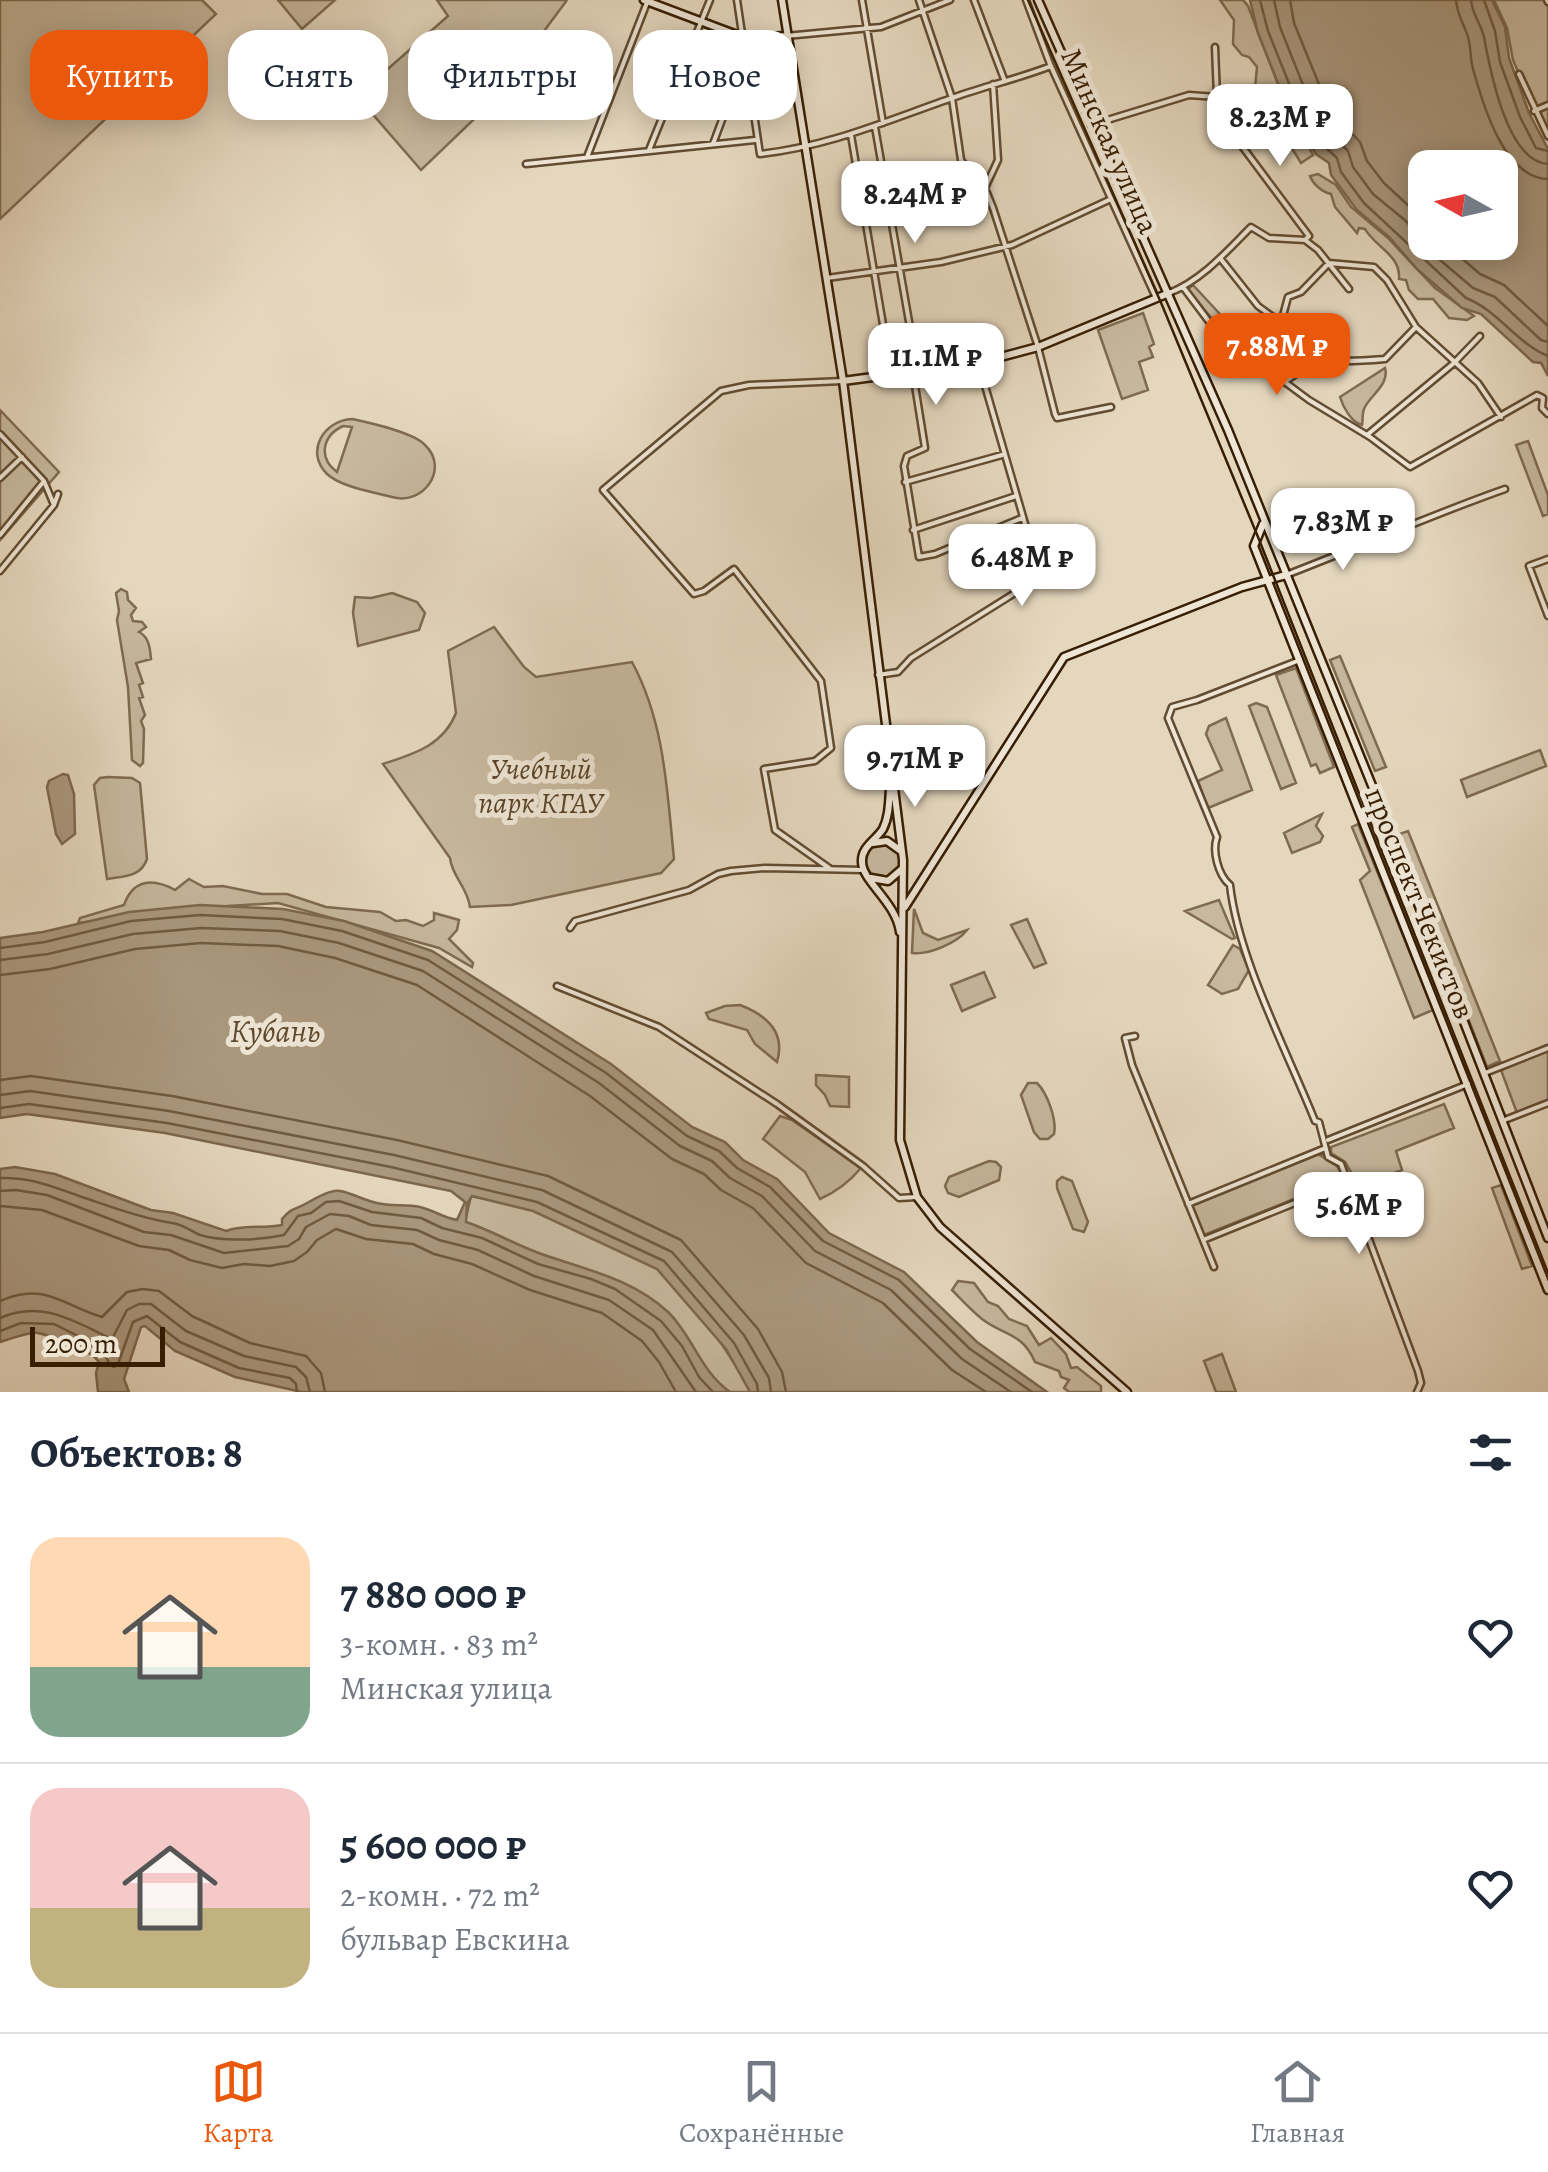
<!DOCTYPE html>
<html lang="ru">
<meta charset="utf-8">
<style>
body{margin:0;font-family:Alegreya,serif;background:#f2f2f3;color:#1f2937;height:100vh;display:flex;flex-direction:column;font-size:38px;white-space:nowrap}
*{box-sizing:border-box;margin:0}
p{font-size:32px;color:#747a83}
.icon{flex:none;width:55px;height:55px;fill:none;stroke:currentColor;stroke-width:2;stroke-linecap:round;stroke-linejoin:round}
.map{position:relative;height:1392px;overflow:hidden}
.side{display:flex;flex-direction:column;background:#fff;flex:1}
.side>*{flex:none}
.guide{position:absolute;left:30px;top:30px;width:1000px;height:90px;display:flex;gap:20px}
.needle{width:65px;rotate:278deg}
.buttons{position:absolute;left:1408px;top:150px;display:grid;gap:20px}
.buttons a{display:grid;place-items:center;width:110px;height:110px;border-radius:20px;background:#fff;box-shadow:0 5px 25px #0003;font-size:50px}
.scale{position:absolute;left:30px;bottom:25px;width:135px;box-sizing:border-box;padding-left:10px;border:5px solid #371e02;border-top:0;font-size:28px;line-height:35px;white-space:nowrap;color:#371e02;-webkit-text-stroke:8px #eee5d5;paint-order:stroke}
.price{position:absolute;translate:-50% -85px;padding:0 22px;border-radius:20px;background:#fff;color:#222;font-size:32px;line-height:65px;filter:drop-shadow(0 2px 5px #0008)}
.price::after{content:'';position:absolute;left:50%;top:60px;width:30px;height:22px;margin-left:-15px;background:inherit;clip-path:polygon(0 0,100% 0,50% 100%)}
.price.active{background:#ea580c;color:#fff}
ul{padding:0;list-style:none}
li{display:flex;align-items:center;gap:30px;height:250px;padding:0 30px}
li+li{border-top:2px solid #e0e1e3}
li span{display:grid;place-items:center;flex:none;width:280px;height:200px;border-radius:30px;color:#555}
li>.icon{margin-inline-start:auto}
span .icon{width:120px;height:120px;fill:#fffc;stroke-width:1}
li b{font-size:42px}
h2{display:flex;justify-content:space-between;align-items:center;height:120px;padding:0 30px;font-size:42px}
.tag{padding:0 35px;border-radius:30px;background:#fff;box-shadow:0 5px 25px #0003;font-size:35px;line-height:90px}
.tag.active{background:#ea580c;color:#fff}
.tab-bar{display:flex;justify-content:space-around;align-items:center;height:140px;border-top:2px solid #e0e1e3;background:#fff;font-size:28px;color:#747a83}
.tab-bar a{display:grid;justify-items:center;gap:5px}
.tab-bar .active{color:#ea580c}
.map>svg:first-child{display:block}
</style>
<div class="map">
<svg width="1548" height="1392" viewBox="0 0 1548 1392">
<rect width="100%" height="100%" fill="#e5d7be"/>
<filter id="stains"><feTurbulence type="fractalNoise" baseFrequency=".002" numOctaves="4"/><feColorMatrix values="0 0 0 0 .2 0 0 0 0 .09 0 0 0 0 .02 0 0 0 .5 -.17"/></filter>
<radialGradient id="worn" r=".72"><stop offset=".6" stop-color="#630" stop-opacity="0"/><stop offset="1" stop-color="#630" stop-opacity=".3"/></radialGradient>
<!-- green -->
<path fill="#c7b89e" stroke="#7f6b50" stroke-width="2.5" fill-rule="evenodd" d="M 0,0 L 202,0 L 216,14 L 0,219 Z
M 278,0 L 335,0 L 302,29 Z
M 437,0 L 567,0 L 491,103 L 421,170 L 357,96 L 448,16 Z
M 1220,0 L 1243,0 L 1248,6 L 1283,97 L 1313,155 L 1301,163 L 1282,132 L 1281,123 L 1266,112 L 1261,100 L 1254,99 L 1257,67 L 1249,57 L 1242,55 L 1233,44 L 1234,20 Z
M 1494,0 L 1548,0 L 1548,141 L 1513,60 L 1507,28 Z
M 1318,174 L 1336,185 L 1351,207 L 1388,238 L 1435,288 L 1474,316 L 1467,320 L 1449,318 L 1433,299 L 1418,299 L 1409,290 L 1406,280 L 1399,279 C 1401,255 1375,247 1365,229 L 1359,228 L 1357,233 L 1335,207 L 1331,194 C 1322,192 1313,184 1310,176 Z
M 1193,285 L 1255,352 L 1252,355 L 1220,329 L 1188,289 Z
M 1143,313 L 1154,344 L 1149,347 L 1153,357 L 1139,362 L 1148,390 L 1122,399 L 1098,330 Z
M 1385,368 C 1390,385 1369,396 1364,409 C 1362,414 1363,420 1362,425 C 1351,422 1343,407 1340,397 Z
M 0,410 L 59,472 L 0,540 Z
M 352,419 C 370,423 413,432 425,445 C 450,469 423,506 392,497 C 373,492 341,487 327,474 C 304,451 325,420 352,419 ZM 343,426 L 352,427 L 337,472 C 318,458 322,436 343,426 Z
M 1528,441 L 1548,495 L 1548,514 L 1543,516 L 1516,445 Z
M 121,589 L 127,592 L 128,600 L 136,608 L 131,615 L 133,621 L 142,622 L 146,627 L 139,632 C 149,637 150,648 151,659 L 136,663 L 143,683 L 139,685 L 143,697 L 139,698 L 145,715 L 141,721 L 144,729 L 143,763 L 140,766 L 132,760 L 128,687 L 117,620 L 119,611 L 116,593 Z
M 392,593 L 417,602 L 425,613 L 419,630 L 358,646 L 353,613 L 355,597 L 371,598 Z
M 494,627 L 524,667 L 536,677 L 632,662 C 665,723 667,791 674,859 L 661,873 L 511,905 L 470,907 C 467,886 452,877 450,858 L 383,764 C 413,754 443,746 456,713 L 448,651 Z
M 1340,656 L 1386,767 L 1375,771 L 1330,660 Z
M 1296,668 L 1334,767 L 1320,773 L 1316,764 L 1311,766 L 1276,675 Z
M 1256,703 L 1267,707 L 1296,783 L 1281,789 L 1249,706 Z
M 1226,718 L 1252,790 L 1208,808 L 1198,781 L 1222,770 L 1206,734 L 1209,726 Z
M 1540,750 L 1546,766 L 1467,797 L 1461,780 Z
M 108,777 L 132,778 L 140,783 L 147,859 C 141,877 124,876 107,879 L 94,785 L 100,778 Z
M 1322,814 L 1316,826 L 1323,836 L 1320,842 L 1292,853 L 1284,833 Z
M 1358,824 L 1433,1010 L 1414,1018 L 1360,880 L 1370,871 L 1352,827 Z
M 1408,831 L 1500,1061 L 1487,1067 L 1397,835 Z
M866 861a17 17 0 1 1 34 0a17 17 0 1 1-34 0Z
M 189,879 L 204,887 L 223,886 L 262,894 L 287,894 L 326,907 L 380,912 L 396,921 L 406,920 L 423,926 L 434,920 L 434,913 L 459,920 L 457,930 L 449,939 L 473,963 L 472,967 L 439,948 L 278,903 L 179,909 L 78,923 L 80,918 L 124,905 C 133,879 153,878 175,890 Z
M 1219,900 L 1235,938 L 1232,939 L 1185,911 Z
M 914,909 L 923,933 L 938,940 L 967,930 C 957,943 929,955 912,953 Z
M 1027,919 L 1046,963 L 1034,968 L 1011,925 Z
M 1233,945 L 1240,949 L 1249,970 L 1238,989 L 1222,994 L 1208,985 Z
M 984,972 L 995,997 L 962,1011 L 951,985 Z
M 740,1005 C 766,1015 786,1032 777,1062 L 755,1044 L 747,1030 L 709,1019 L 706,1013 L 725,1006 Z
M 1548,1051 L 1548,1100 L 1517,1113 L 1501,1070 Z
M 816,1075 L 849,1077 L 849,1107 L 830,1106 L 825,1095 L 816,1085 Z
M 1028,1083 L 1037,1083 C 1047,1093 1057,1119 1054,1134 L 1048,1139 L 1040,1139 L 1034,1132 L 1021,1095 Z
M 1444,1104 L 1454,1128 L 1396,1151 L 1402,1170 L 1372,1182 L 1352,1174 L 1345,1162 L 1331,1153 L 1331,1147 Z
M 780,1116 L 792,1120 L 861,1168 C 850,1181 836,1192 820,1199 L 805,1172 L 763,1139 Z
M 1318,1154 L 1337,1166 L 1344,1179 L 1204,1235 L 1192,1205 Z
M 989,1161 L 996,1162 L 1001,1167 L 999,1180 L 959,1197 L 948,1193 L 945,1186 L 949,1177 Z
M 1062,1177 L 1072,1181 L 1088,1222 L 1084,1232 L 1073,1229 L 1057,1188 L 1057,1181 Z
M 1501,1185 L 1532,1266 L 1522,1269 L 1492,1188 Z
M 471,1196 L 519,1206 L 564,1221 L 648,1258 L 719,1340 L 753,1392 C 747,1392 736,1392 730,1392 C 706,1385 687,1332 669,1313 C 634,1280 588,1270 544,1255 C 517,1246 493,1231 465,1222 Z
M 958,1281 L 974,1283 L 988,1302 L 998,1306 L 1009,1319 L 1027,1326 L 1039,1345 L 1051,1338 L 1066,1354 L 1071,1368 L 1077,1367 L 1101,1386 L 1101,1392 L 1069,1392 L 1064,1388 L 1069,1380 L 1061,1377 L 1059,1371 L 1035,1362 C 1022,1332 1004,1336 982,1319 C 971,1310 962,1300 952,1290 Z
M 1222,1354 L 1236,1392 L 1216,1392 L 1204,1361 Z"/>
<!-- water -->
<path fill="#aa987e" stroke="#7c674c" stroke-width="2.5" fill-rule="evenodd" d="M 1250,0 L 1492,0 L 1505,27 L 1509,58 L 1529,113 L 1548,149 L 1548,376 L 1541,363 L 1533,362 L 1481,314 L 1462,308 L 1417,269 L 1389,237 L 1357,210 L 1331,175 L 1329,163 L 1316,154 L 1289,111 L 1258,33 ZM 1425,168 L 1500,168 L 1500,242 L 1425,242 Z
M 63,774 L 68,775 L 74,794 L 75,834 L 62,844 L 56,834 L 47,787 L 49,781 Z
M 200,905 L 283,909 L 344,921 L 432,951 L 611,1064 L 692,1127 L 725,1142 L 743,1160 L 777,1179 L 829,1233 L 904,1272 L 977,1342 L 1047,1392 L 750,1392 L 726,1349 L 657,1269 L 533,1211 L 472,1196 L 467,1204 L 466,1222 C 493,1231 517,1246 544,1255 C 588,1270 634,1280 669,1313 C 693,1337 701,1372 730,1392 L 302,1392 L 235,1377 L 175,1351 L 145,1326 L 141,1327 L 124,1379 L 129,1392 L 98,1392 L 96,1373 L 99,1362 C 91,1351 83,1352 71,1346 C 33,1329 41,1329 0,1342 L 0,1169 L 15,1167 L 55,1174 L 151,1210 L 173,1213 L 226,1231 C 244,1224 263,1229 282,1225 L 282,1219 C 293,1206 296,1210 307,1203 C 341,1183 338,1191 373,1202 C 388,1207 405,1204 420,1207 C 433,1210 444,1218 457,1220 L 465,1202 L 451,1191 L 165,1133 L 27,1114 L 0,1118 L 0,938 L 43,932 L 129,912 Z"/>
<g fill="none" stroke-linecap="round" stroke-linejoin="round">
<!-- shore -->
<path stroke="#705b40" stroke-width="2.5" d="M 1260,0 L 1268,31 L 1298,106 L 1321,143 L 1337,158 L 1341,172 L 1364,203 L 1466,298 C 1499,311 1516,343 1548,356
M 1274,0 L 1280,27 L 1309,100 L 1330,133 L 1348,151 L 1353,167 L 1373,194 L 1406,221 L 1433,254 L 1473,288 L 1495,297 L 1541,340 L 1548,342
M 1290,0 L 1294,23 L 1323,94 L 1341,122 L 1360,142 L 1367,161 L 1384,183 L 1425,221
M 1456,0 C 1457,15 1464,24 1468,37 C 1471,47 1470,58 1473,69 C 1483,105 1504,178 1548,179
M 1471,0 C 1472,14 1481,24 1484,37 C 1490,70 1507,162 1548,164
M 1484,0 L 1495,31 L 1500,62 L 1520,117 L 1536,148 L 1548,151
M 1443,242 L 1480,274 L 1504,285 L 1548,326
M 0,948 L 45,942 L 131,921 L 200,915 L 282,919 L 342,931 L 428,960 L 606,1073 L 687,1136 L 719,1151 L 737,1168 L 770,1187 L 823,1241 L 899,1280 L 970,1349 L 1032,1392
M 0,960 L 48,954 L 133,934 L 201,928 L 280,931 L 339,943 L 423,971 L 599,1083 L 680,1146 L 712,1161 L 730,1178 L 762,1196 L 815,1251 L 891,1290 L 962,1359 L 1011,1392
M 0,975 L 50,969 L 135,949 L 201,943 L 278,946 L 335,958 L 417,985 L 590,1096 L 672,1159 L 704,1174 L 721,1190 L 753,1208 L 806,1263 L 883,1303 L 952,1370 L 986,1392
M 0,1080 L 31,1076 L 172,1096 L 397,1140 L 548,1176 L 681,1240 L 758,1329 L 782,1372 L 786,1392
M 0,1095 L 30,1091 L 169,1111 L 394,1155 L 542,1190 L 672,1252 L 744,1335 L 769,1378 L 771,1392
M 0,1108 L 29,1104 L 167,1123 L 391,1167 L 537,1202 L 664,1261 L 734,1343 L 757,1384 L 758,1392
M 0,1178 C 32,1177 53,1187 82,1197 C 112,1207 141,1218 172,1223 C 182,1224 191,1231 200,1235 C 222,1242 261,1240 284,1235 L 298,1216 L 311,1213 L 326,1202 L 339,1201 L 372,1212 L 421,1218 L 442,1228 L 482,1238 L 538,1264 L 591,1279 L 615,1289 L 661,1321 L 682,1346 L 699,1377 L 713,1392
M 0,1191 L 16,1190 L 47,1195 L 144,1232 L 171,1235 L 224,1253 L 288,1246 L 299,1239 L 306,1227 L 330,1214 L 349,1216 L 371,1225 L 417,1230 L 439,1240 L 478,1250 L 534,1276 L 609,1300 L 653,1330 L 696,1392
M 0,1206 L 42,1210 L 139,1246 L 169,1250 L 190,1260 L 222,1268 L 244,1264 L 270,1266 L 294,1261 L 307,1252 L 317,1240 L 336,1229 L 366,1239 L 413,1244 L 434,1254 L 472,1264 L 530,1290 L 602,1313 L 642,1341 L 659,1362 L 676,1392
M 0,1301 C 46,1281 63,1306 102,1317 L 127,1292 L 143,1289 L 159,1291 L 192,1316 L 250,1343 L 306,1356 L 321,1373 L 325,1392
M 0,1318 C 42,1299 75,1322 112,1339 L 127,1310 L 139,1304 L 151,1304 L 186,1331 L 244,1356 L 296,1367 L 306,1377 L 310,1392
M 0,1331 L 21,1323 L 54,1324 L 102,1348 L 110,1365 L 114,1367 L 118,1364 L 133,1322 L 147,1316 L 180,1342 L 239,1368 L 290,1378 L 296,1384 L 297,1392"/>
<!-- street casing -->
<g stroke="#624c31" stroke-width="9">
<path id="street" d="M 737,0 L 760,154 C 831,146 888,120 955,97 C 986,86 1020,78 1051,66
M 862,0 L 883,123
M 919,0 L 952,98 L 961,160 L 987,193 L 993,208 L 1038,347 L 1055,414 L 1057,418 L 1111,407
M 974,0 L 1004,79
M 1026,0 L 1050,64 L 1156,298
M 1547,0 L 1548,2
M 786,36 L 881,27 L 950,0
M 1215,47 L 1217,97 L 1224,122 L 1309,236 L 1305,240 L 1318,250 L 1349,289
M 1519,74 L 1548,136
M 1534,111 L 1548,105
M 1091,125 L 1189,95 L 1217,97
M 875,127 L 918,373
M 851,135 L 891,372
M 713,144 L 735,85 L 747,70
M 649,150 L 710,0
M 587,157 L 648,0
M 526,164 L 755,140
M 984,190 L 998,160 L 993,84
M 1220,258 L 1258,306 L 1281,323
M 827,278 L 941,262 L 1012,245 L 1111,199
M 1183,287 L 1216,331 L 1309,400 L 1370,437 L 1410,467 L 1537,395 L 1543,398 L 1542,408 L 1548,414
M 1169,293 C 1202,280 1226,252 1251,227 L 1269,238 L 1305,240
M 1252,358 L 1281,323 L 1288,297 L 1301,292 L 1329,263 L 1374,267 L 1387,280 L 1416,327 L 1478,383 L 1501,417
M 913,373 L 925,448 L 907,456 L 904,466 L 919,557 L 935,554 L 1022,518
M 1284,382 L 1317,360 C 1341,362 1362,361 1385,359 L 1416,327
M 0,434 L 44,481 L 54,505
M 1367,435 L 1454,363 L 1480,336
M 0,478 L 22,457
M 905,482 L 1002,455
M 913,530 L 1016,496
M 0,535 L 44,481
M 1548,559 L 1529,566 L 1548,616
M 0,571 L 54,505 L 58,494
M 1286,575 C 1359,547 1431,515 1505,489
M 1300,660 L 1197,700 L 1172,707 L 1168,718 L 1217,837 C 1212,851 1218,875 1230,885 C 1238,958 1287,1051 1315,1121 L 1319,1122 L 1328,1157 L 1341,1164 L 1418,1371 L 1421,1383 L 1417,1392
M 878,675 L 898,672 L 911,658 L 1034,581 L 1039,572 L 979,365
M 829,868 L 775,830 L 764,769 L 815,761 L 831,748 L 821,681 L 734,569 L 704,591 L 694,594 L 603,490 L 721,391 L 749,385 L 843,381
M 570,928 L 575,921 L 689,890 L 718,874 L 731,871 L 765,868 L 864,870
M 557,986 L 659,1027 L 777,1104 L 863,1166 L 899,1198 L 917,1197
M 1135,1036 L 1125,1038 L 1132,1065 L 1214,1267
M 1485,1073 L 1548,1048
M 1502,1121 L 1548,1103
M 1328,1140 L 1468,1084
M 1188,1204 L 1323,1149
M 1203,1240 L 1347,1182"/>
</g>
<!-- secondary casing -->
<g stroke="#371e02" stroke-width="11">
<path id="secondary" d="M 644,0 L 745,38 L 786,36
M 782,0 L 843,381 L 903,860 L 900,1140 L 917,1197 L 940,1227 L 1127,1392
M 1038,0 L 1228,430 L 1375,793 L 1548,1238
M 843,381 L 978,363 L 1038,347 L 1169,293
M 1263,524 L 1254,546 L 1548,1290
M 890,789 C 889,803 889,817 883,829 C 876,840 861,847 862,862 C 862,881 896,902 900,932
M 873,843 L 887,841 L 901,851
M 871,878 L 888,881 L 902,869
M 905,907 L 1064,657 L 1242,587 L 1286,575"/>
</g>
<!-- street -->
<use href="#street" stroke="#eee5d5" stroke-width="4"/>
<!-- secondary -->
<use href="#secondary" stroke="#eee5d5" stroke-width="6"/>
<!-- tram -->
<path stroke="#371e02" stroke-width="2.5" d="M 1028,0 L 1162,305 L 1258,537 L 1548,1273"/>
</g>
<g text-anchor="middle" stroke-width="10" stroke-linejoin="round" paint-order="stroke">
<!-- street labels -->
<g font-size="30" fill="#371e02" stroke="#eee5d5">
<text transform="translate(1110 141) rotate(66)" y="10">Минская улица</text>
<text transform="translate(1420 903) rotate(68)" y="10">проспект Чекистов</text>
</g>
<!-- park labels -->
<g font-size="30" font-style="italic" fill="#5b4429" stroke="#eee5d5">
<text x="541" y="779">Учебный<tspan x="541" dy="34">парк КГАУ</tspan></text>
</g>
<!-- water labels -->
<g font-size="32" font-style="italic" fill="#5f492d" stroke="#eee5d5">
<text x="275" y="1042">Кубань</text>
</g>
</g>
<rect width="100%" height="100%" filter="url(#stains)"/>
<rect width="100%" height="100%" fill="url(#worn)"/>
</svg>
<div class="buttons">
<a><svg class="needle" viewBox="-14 -14 28 28"><path d="M0-13l5 13h-10z" fill="#e53935"/><path d="M0 13l5-13h-10z" fill="#747a83"/></svg></a>
</div>
<div class="scale">200 m</div>
<b class="price" style="left:1280px;top:169px">8.23M ₽</b>
<b class="price" style="left:915px;top:246px">8.24M ₽</b>
<b class="price active" style="left:1277px;top:398px">7.88M ₽</b>
<b class="price" style="left:936px;top:408px">11.1M ₽</b>
<b class="price" style="left:1343px;top:573px">7.83M ₽</b>
<b class="price" style="left:1022px;top:609px">6.48M ₽</b>
<b class="price" style="left:915px;top:810px">9.71M ₽</b>
<b class="price" style="left:1359px;top:1257px">5.6M ₽</b>
<div class="guide">
<a class="tag active">Купить</a>
<a class="tag">Снять</a>
<a class="tag">Фильтры</a>
<a class="tag">Новое</a>
</div>
</div>
<section class="side">
<h2>Объектов: 8<svg class="icon" aria-label="filters" viewBox="0 0 24 24"><path d="M4 7h16M4 17h16"/><circle cx="9" cy="7" r="2"/><circle cx="15" cy="17" r="2"/></svg></h2>
<ul>
<li><span style="background:linear-gradient(#ffd9b3 65%,#7fa58c 0)"><svg class="icon" aria-label="home" viewBox="0 0 24 24"><path d="M3 11l9-7 9 7M6 9v11h12V9"/></svg></span><div><b>7 880 000 ₽</b><p>3-комн. · 83 m²</p><p>Минская улица</p></div><svg class="icon" aria-label="heart" viewBox="0 0 24 24"><path d="M12 20l-8-8c-3-5 5-10 8-4 3-6 11-1 8 4z"/></svg></li>
<li><span style="background:linear-gradient(#f6c9c9 60%,#c2b280 0)"><svg class="icon" aria-label="home" viewBox="0 0 24 24"><path d="M3 11l9-7 9 7M6 9v11h12V9"/></svg></span><div><b>5 600 000 ₽</b><p>2-комн. · 72 m²</p><p>бульвар Евскина</p></div><svg class="icon" aria-label="heart" viewBox="0 0 24 24"><path d="M12 20l-8-8c-3-5 5-10 8-4 3-6 11-1 8 4z"/></svg></li>
</ul>
</section>
<nav class="tab-bar">
<a class="active"><svg class="icon" aria-label="map" viewBox="0 0 24 24"><path d="M3 6l6-2 6 2 6-2v14l-6 2-6-2-6 2zM9 4v14M15 6v14"/></svg>Карта</a>
<a><svg class="icon" aria-label="saved" viewBox="0 0 24 24"><path d="M7 4h10v16l-5-4-5 4z"/></svg>Сохранённые</a>
<a><svg class="icon" aria-label="home" viewBox="0 0 24 24"><path d="M3 11l9-7 9 7M6 9v11h12V9"/></svg>Главная</a>
</nav>
